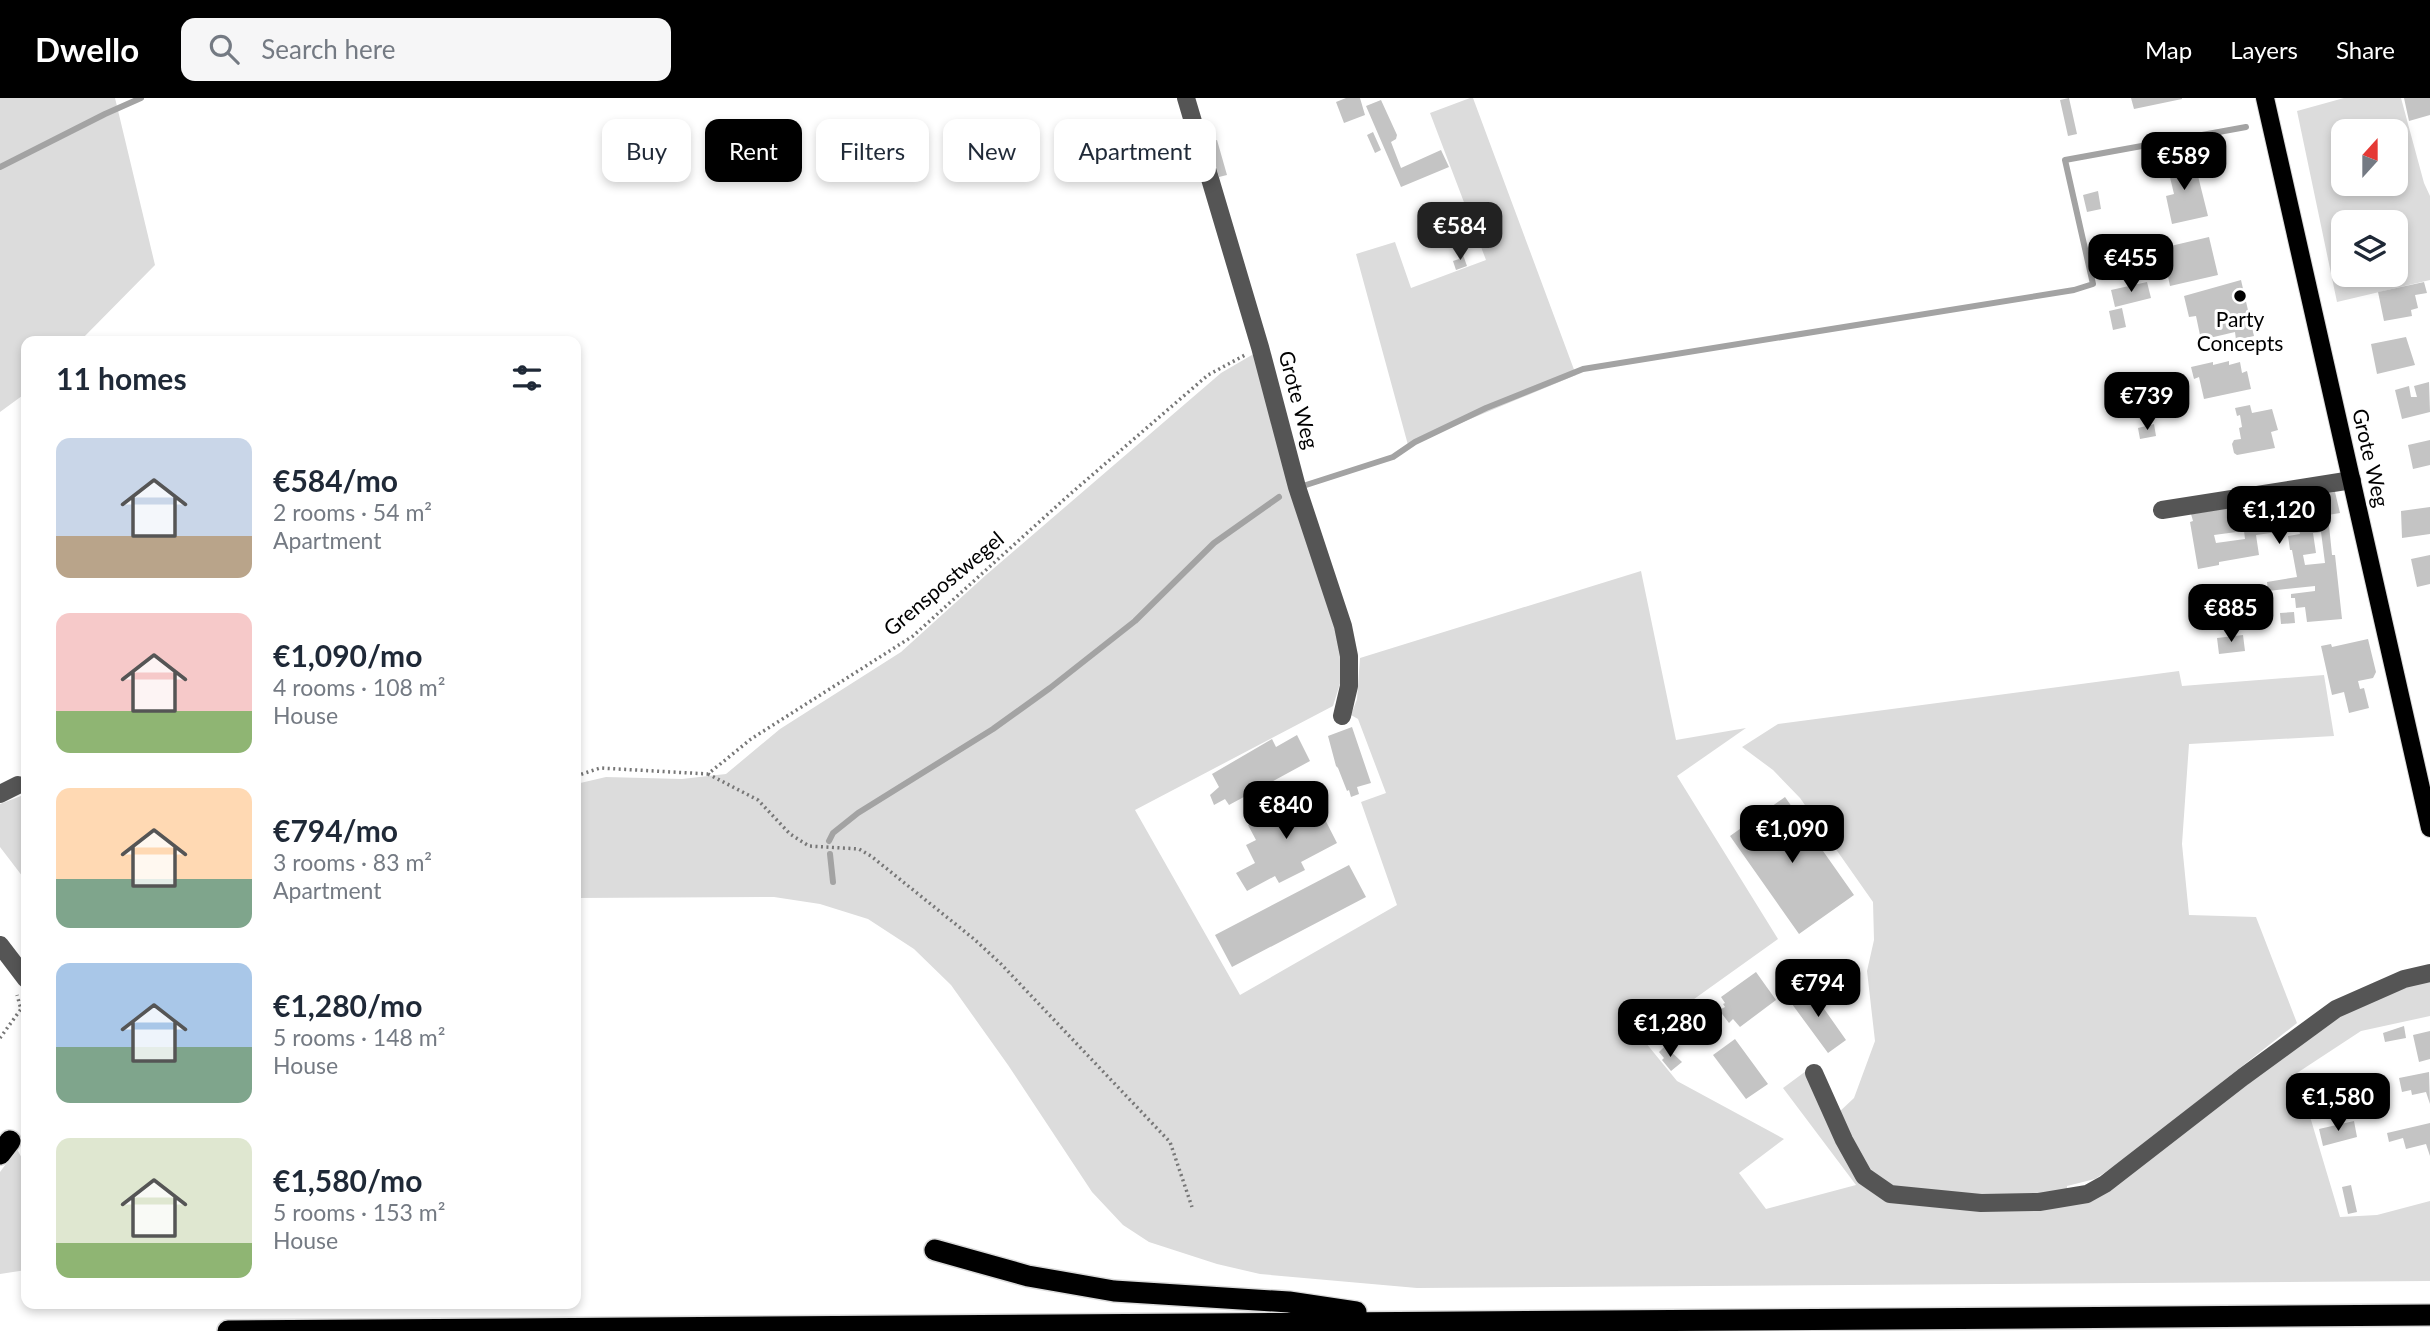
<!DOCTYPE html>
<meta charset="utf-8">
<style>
body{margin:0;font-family:Lato,sans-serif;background:#f6f6f7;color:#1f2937;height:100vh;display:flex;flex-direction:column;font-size:26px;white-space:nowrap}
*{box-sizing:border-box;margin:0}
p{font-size:23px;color:#747a83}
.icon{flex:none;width:38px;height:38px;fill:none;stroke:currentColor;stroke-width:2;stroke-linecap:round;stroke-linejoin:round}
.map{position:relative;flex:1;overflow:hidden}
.sheet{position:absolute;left:21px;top:238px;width:560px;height:973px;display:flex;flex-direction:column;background:#fff;border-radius:14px;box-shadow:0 4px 10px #0003}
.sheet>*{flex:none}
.top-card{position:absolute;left:602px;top:21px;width:665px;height:63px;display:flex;gap:14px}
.needle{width:46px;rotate:21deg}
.controls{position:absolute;left:2331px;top:21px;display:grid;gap:14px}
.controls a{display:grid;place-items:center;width:77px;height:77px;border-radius:14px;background:#fff;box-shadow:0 4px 10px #0003;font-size:35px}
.price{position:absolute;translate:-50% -60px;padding:0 16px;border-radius:14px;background:#000;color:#fff;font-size:23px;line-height:46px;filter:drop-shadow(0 2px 4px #0008)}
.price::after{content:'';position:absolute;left:50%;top:42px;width:21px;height:16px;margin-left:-10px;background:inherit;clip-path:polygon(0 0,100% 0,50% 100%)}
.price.current{background:#222;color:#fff}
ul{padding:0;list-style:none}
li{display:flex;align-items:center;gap:21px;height:175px;padding:0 35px}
li span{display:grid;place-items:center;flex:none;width:196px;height:140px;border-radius:14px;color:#555}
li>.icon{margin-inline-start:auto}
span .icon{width:84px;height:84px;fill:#fffc;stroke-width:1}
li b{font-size:30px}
h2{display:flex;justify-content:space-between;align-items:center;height:84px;padding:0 35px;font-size:30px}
.tag{padding:0 24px;border-radius:14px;background:#fff;box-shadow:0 4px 10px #0003;font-size:24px;line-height:63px}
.tag.current{background:#000;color:#fff}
header{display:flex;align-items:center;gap:42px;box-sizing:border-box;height:98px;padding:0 35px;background:#000;color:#fff}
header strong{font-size:33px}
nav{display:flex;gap:38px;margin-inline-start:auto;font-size:24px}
.search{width:490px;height:63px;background:#f6f6f7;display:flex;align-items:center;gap:18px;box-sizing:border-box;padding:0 24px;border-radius:14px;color:#747a83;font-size:26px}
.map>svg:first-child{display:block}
</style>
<header>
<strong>Dwello</strong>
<div class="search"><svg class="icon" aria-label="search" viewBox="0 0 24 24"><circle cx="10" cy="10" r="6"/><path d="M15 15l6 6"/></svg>Search here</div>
<nav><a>Map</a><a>Layers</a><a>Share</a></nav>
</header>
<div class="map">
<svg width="2430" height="1233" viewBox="0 0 2430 1233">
<rect width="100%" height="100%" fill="#fff"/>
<!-- green -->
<path fill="#dcdcdc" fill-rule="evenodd" d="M 0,0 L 115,0 L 155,167 L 80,243 L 26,243 L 26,295 L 0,314 Z
M 1470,0 L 1473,0 L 1576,277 L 1408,347 L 1356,156 L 1395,144 L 1411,190 L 1486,162 L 1430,15 Z
M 2344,0 L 2401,0 L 2424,85 L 2430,98 L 2430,182 L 2337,204 L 2297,13 ZM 2343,33 L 2396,33 L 2396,86 L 2343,86 ZM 2343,124 L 2396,124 L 2396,177 L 2343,177 Z
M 1257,254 L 1345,550 L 1344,573 L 1333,608 L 1135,712 L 1240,897 L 1397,807 L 1361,704 L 1386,695 L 1358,621 L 1351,617 L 1357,601 L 1360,560 L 1641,473 L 1676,642 L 1746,630 L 1677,678 L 1778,841 L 1641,939 L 1677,983 L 1784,1041 L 1739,1075 L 1766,1111 L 1856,1087 L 1783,990 L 1806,973 L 1837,1016 L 1854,1000 L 1875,943 L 1867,873 L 1874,842 L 1873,804 L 1800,700 L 1773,672 L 1742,649 L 1778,626 L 2179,573 L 2182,588 L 2324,577 L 2334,638 L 2189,646 L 2182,746 L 2189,817 L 2256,819 L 2297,925 L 2122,1063 L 2095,1081 L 2067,1088 L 2068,1108 L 2106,1093 L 2346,912 L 2430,877 L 2430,918 L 2361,933 L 2297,975 L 2340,1119 L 2377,1117 L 2430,1103 L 2430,1183 L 1417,1190 L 1260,1176 L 1217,1166 L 1149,1144 L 1123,1127 L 1092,1094 L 1008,967 L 951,887 L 914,851 L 868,821 L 820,806 L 774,799 L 576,800 L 576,686 L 606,679 L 682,681 L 726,676 L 780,631 L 901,554 L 986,477 L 1221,275 Z
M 26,696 L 26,783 L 0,749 L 0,706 Z
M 17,1051 L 26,1068 L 26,1172 L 0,1176 L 0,1074 Z"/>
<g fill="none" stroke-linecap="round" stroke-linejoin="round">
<!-- stream -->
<path stroke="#a3a3a3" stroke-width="6" d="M 0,69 L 105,16 L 141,0
M 1306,387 L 1393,359 L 1415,344 L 1486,310 L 1583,271 L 2074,192 L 2093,186 L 2065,62 L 2246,29
M 829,743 L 833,735 L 858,715 L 993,631 L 1050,590 L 1135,523 L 1214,445 L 1279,399
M 830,756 L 833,784"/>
</g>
<!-- building -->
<path fill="#c4c4c4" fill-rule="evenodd" d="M 1346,0 L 1360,0 L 1365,17 L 1344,25 L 1336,4 Z
M 2069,0 L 2077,36 L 2068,38 L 2060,2 Z
M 2131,0 L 2182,0 L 2182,1 L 2134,11 Z
M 2404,0 L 2430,0 L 2430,17 L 2409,23 Z
M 1381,2 L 1397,37 L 1396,41 L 1391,44 L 1401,70 L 1441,52 L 1449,69 L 1401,89 L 1366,8 Z
M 1373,34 L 1381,52 L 1375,55 L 1367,37 Z
M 1217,42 L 1227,77 L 1219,79 L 1209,44 Z
M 2194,62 L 2208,118 L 2172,126 L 2166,98 L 2174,96 L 2168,71 L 2152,75 L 2150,68 L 2159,66 L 2160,68 Z
M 2098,93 L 2101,111 L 2087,114 L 2083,97 Z
M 2209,139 L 2218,177 L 2170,188 L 2162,150 Z
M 1462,154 L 1467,168 L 1456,172 L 1453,163 L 1459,161 L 1457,155 Z
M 2241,182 L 2254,238 L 2236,242 L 2235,234 L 2201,242 L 2196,218 L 2189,219 L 2184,198 Z
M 2147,184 L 2151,200 L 2115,209 L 2111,192 Z
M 2424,184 L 2427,195 L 2415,197 L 2418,210 L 2411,212 L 2412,218 L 2384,223 L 2378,194 Z
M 2122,210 L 2126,229 L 2113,232 L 2109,213 Z
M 2406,239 L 2415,267 L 2377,276 L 2371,246 Z
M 2229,263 L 2229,267 L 2240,264 L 2242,275 L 2247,273 L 2251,291 L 2204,301 L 2199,279 L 2194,281 L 2191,269 L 2213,264 L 2213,267 Z
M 2429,284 L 2430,314 L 2402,321 L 2395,292 L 2409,288 L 2411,299 L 2417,299 L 2414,288 Z
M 2250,307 L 2252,315 L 2272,311 L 2278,332 L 2271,334 L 2275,350 L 2237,357 L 2234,355 L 2232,346 L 2234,342 L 2241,341 L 2239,330 L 2242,329 L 2240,317 L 2237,318 L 2235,310 Z
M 2154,326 L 2156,338 L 2140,341 L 2138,330 Z
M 2430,342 L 2430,367 L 2413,371 L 2408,347 Z
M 2335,394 L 2340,415 L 2328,417 L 2332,457 L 2335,457 L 2342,521 L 2307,524 L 2305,509 L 2296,510 L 2295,500 L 2291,500 L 2291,496 L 2315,493 L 2315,488 L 2268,493 L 2267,484 L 2297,479 L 2292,452 L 2290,452 L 2288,438 L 2300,436 L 2297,422 L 2286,423 L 2287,427 L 2277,428 L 2278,434 L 2256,437 L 2259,457 L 2219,464 L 2219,467 L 2198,471 L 2190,424 L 2193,423 L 2191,416 L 2240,408 L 2243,430 L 2246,429 L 2243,409 ZM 2244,433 L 2245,441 L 2216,445 L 2214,437 ZM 2321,434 L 2325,465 L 2305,467 L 2303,457 L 2316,455 L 2313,435 Z
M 2430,409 L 2430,436 L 2402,440 L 2401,413 Z
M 2430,457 L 2430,486 L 2417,489 L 2411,461 Z
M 2294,514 L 2295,525 L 2281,526 L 2280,515 Z
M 2243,537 L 2245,553 L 2219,556 L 2217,540 Z
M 2368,541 L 2376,574 L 2373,580 L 2358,583 L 2360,591 L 2364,590 L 2369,610 L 2349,615 L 2344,594 L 2332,597 L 2321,548 L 2331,546 L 2332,549 Z
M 1352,629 L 1371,685 L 1357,689 L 1359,696 L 1351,699 L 1349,692 L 1347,693 L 1338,670 L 1336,668 L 1328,638 Z
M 1297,637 L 1310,663 L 1229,707 L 1225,701 L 1214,707 L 1210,697 L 1219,689 L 1212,676 L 1272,641 L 1276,649 Z
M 1311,694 L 1337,745 L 1301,764 L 1305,772 L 1279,785 L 1275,778 L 1247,793 L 1236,775 L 1255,765 L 1246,747 L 1256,742 L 1248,727 L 1262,720 L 1258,713 L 1281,701 L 1284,708 Z
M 1785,699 L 1854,797 L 1799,836 L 1730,738 Z
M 1349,767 L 1366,799 L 1232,869 L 1215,837 Z
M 1756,874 L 1776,902 L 1740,929 L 1733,921 L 1729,925 L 1719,912 L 1725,909 L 1723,906 L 1725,905 L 1721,899 Z
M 1808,888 L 1846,942 L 1828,955 L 1789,902 Z
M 2404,928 L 2406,940 L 2385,944 L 2383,935 Z
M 2430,933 L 2430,961 L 2419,964 L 2413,937 Z
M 1735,941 L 1768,986 L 1746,1001 L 1713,957 Z
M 1665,948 L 1682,964 L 1671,973 L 1662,962 L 1664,960 L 1659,954 Z
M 2429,974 L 2430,1006 L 2426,994 L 2412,997 L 2411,992 L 2402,994 L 2399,980 Z
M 2324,1000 L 2327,1012 L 2316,1014 L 2313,1002 Z
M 2354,1023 L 2357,1039 L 2323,1048 L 2319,1031 Z
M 2430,1025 L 2430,1058 L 2426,1046 L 2406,1051 L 2403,1040 L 2389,1044 L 2387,1035 Z
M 2351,1087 L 2357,1114 L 2348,1116 L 2342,1089 Z"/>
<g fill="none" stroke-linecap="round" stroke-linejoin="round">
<!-- major casing -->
<g stroke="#dbdbdb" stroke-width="20">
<path id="major" d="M 2265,0 L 2430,730"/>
</g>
<!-- highway casing -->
<g stroke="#dbdbdb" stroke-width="24">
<path id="highway" d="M 0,1056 L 10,1043
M 935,1152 L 1028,1178 L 1114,1193 L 1289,1204 L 1356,1214
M 228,1233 L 2430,1217"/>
</g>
<!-- path -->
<path stroke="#777" stroke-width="3.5" stroke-dasharray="2 3.5" stroke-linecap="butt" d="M 708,676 L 758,702 L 790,736 L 809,748 L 859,751 L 871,758 L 974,841 L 1001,866 L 1170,1044 L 1192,1109
M 576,678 L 600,670 L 708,676 L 751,641 L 913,538 L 1069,397 L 1208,277 L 1245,257
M 0,940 L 21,911 L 17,897"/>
<!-- minor -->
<path stroke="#555" stroke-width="18" d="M 1186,0 L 1260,249 L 1297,389 L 1343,528 L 1349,558 L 1349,588 L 1342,618
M 2162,412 L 2352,382
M 0,696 L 18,687
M 0,847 L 26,881
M 1814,975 L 1844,1042 L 1864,1078 L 1890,1096 L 1981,1105 L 2039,1104 L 2087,1096 L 2105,1086 L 2243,979 L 2336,911 L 2404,881 L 2430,875"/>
<!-- major -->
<use href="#major" stroke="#000" stroke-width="18"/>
<!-- highway -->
<use href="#highway" stroke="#000" stroke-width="21"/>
</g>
<!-- markers -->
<circle fill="#000" stroke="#fff" stroke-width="2.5" cx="2240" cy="198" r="7"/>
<g text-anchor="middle" stroke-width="6" stroke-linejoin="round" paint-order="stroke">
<!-- poi labels -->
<g font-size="21" fill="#000" stroke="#fff">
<text x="2240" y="229">Party<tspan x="2240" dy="24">Concepts</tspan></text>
</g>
<!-- street labels -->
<g font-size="21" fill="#000" stroke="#fff">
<text transform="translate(1298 302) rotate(75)" y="7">Grote Weg</text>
<text transform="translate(2370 360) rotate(77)" y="7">Grote Weg</text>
<text transform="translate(944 486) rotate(-40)" y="7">Grenspostwegel</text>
</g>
</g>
</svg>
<div class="controls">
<a><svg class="needle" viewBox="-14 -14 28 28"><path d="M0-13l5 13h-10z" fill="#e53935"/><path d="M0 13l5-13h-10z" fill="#747a83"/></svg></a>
<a><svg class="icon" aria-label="layers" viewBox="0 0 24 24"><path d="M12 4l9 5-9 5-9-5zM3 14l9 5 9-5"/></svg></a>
</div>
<b class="price" style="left:2184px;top:94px">€589</b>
<b class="price current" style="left:1460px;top:164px">€584</b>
<b class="price" style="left:2131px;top:196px">€455</b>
<b class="price" style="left:2147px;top:334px">€739</b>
<b class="price" style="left:2279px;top:448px">€1,120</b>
<b class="price" style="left:2231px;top:546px">€885</b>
<b class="price" style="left:1286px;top:743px">€840</b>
<b class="price" style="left:1792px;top:767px">€1,090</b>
<b class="price" style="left:1818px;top:921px">€794</b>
<b class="price" style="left:1670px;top:961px">€1,280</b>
<b class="price" style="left:2338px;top:1035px">€1,580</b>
<div class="top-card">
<a class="tag">Buy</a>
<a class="tag current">Rent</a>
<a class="tag">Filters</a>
<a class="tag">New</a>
<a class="tag">Apartment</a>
</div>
<section class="sheet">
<h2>11 homes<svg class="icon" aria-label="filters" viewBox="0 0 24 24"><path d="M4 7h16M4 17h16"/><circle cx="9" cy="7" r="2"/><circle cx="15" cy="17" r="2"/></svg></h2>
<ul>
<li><span style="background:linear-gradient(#c9d6e8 70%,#b9a48a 0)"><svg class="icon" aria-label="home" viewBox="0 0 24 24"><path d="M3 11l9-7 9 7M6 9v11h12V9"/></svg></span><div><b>€584/mo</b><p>2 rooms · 54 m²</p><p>Apartment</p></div></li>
<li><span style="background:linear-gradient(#f6c9c9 70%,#8fb573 0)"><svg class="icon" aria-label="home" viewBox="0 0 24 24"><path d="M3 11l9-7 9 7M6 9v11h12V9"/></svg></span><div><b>€1,090/mo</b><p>4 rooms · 108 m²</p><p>House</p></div></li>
<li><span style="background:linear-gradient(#ffd9b3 65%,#7fa58c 0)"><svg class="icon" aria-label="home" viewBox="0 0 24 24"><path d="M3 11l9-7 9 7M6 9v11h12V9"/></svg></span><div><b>€794/mo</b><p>3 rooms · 83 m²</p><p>Apartment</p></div></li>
<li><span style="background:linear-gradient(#a9c7e8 60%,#7fa58c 0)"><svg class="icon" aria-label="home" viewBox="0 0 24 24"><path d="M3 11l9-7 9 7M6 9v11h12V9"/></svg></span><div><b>€1,280/mo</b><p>5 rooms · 148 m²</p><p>House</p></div></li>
<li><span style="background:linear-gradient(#dfe7d0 75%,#8fb573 0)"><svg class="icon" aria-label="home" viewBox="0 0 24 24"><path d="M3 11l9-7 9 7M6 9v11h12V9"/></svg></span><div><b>€1,580/mo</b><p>5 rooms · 153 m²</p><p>House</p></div></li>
</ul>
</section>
</div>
